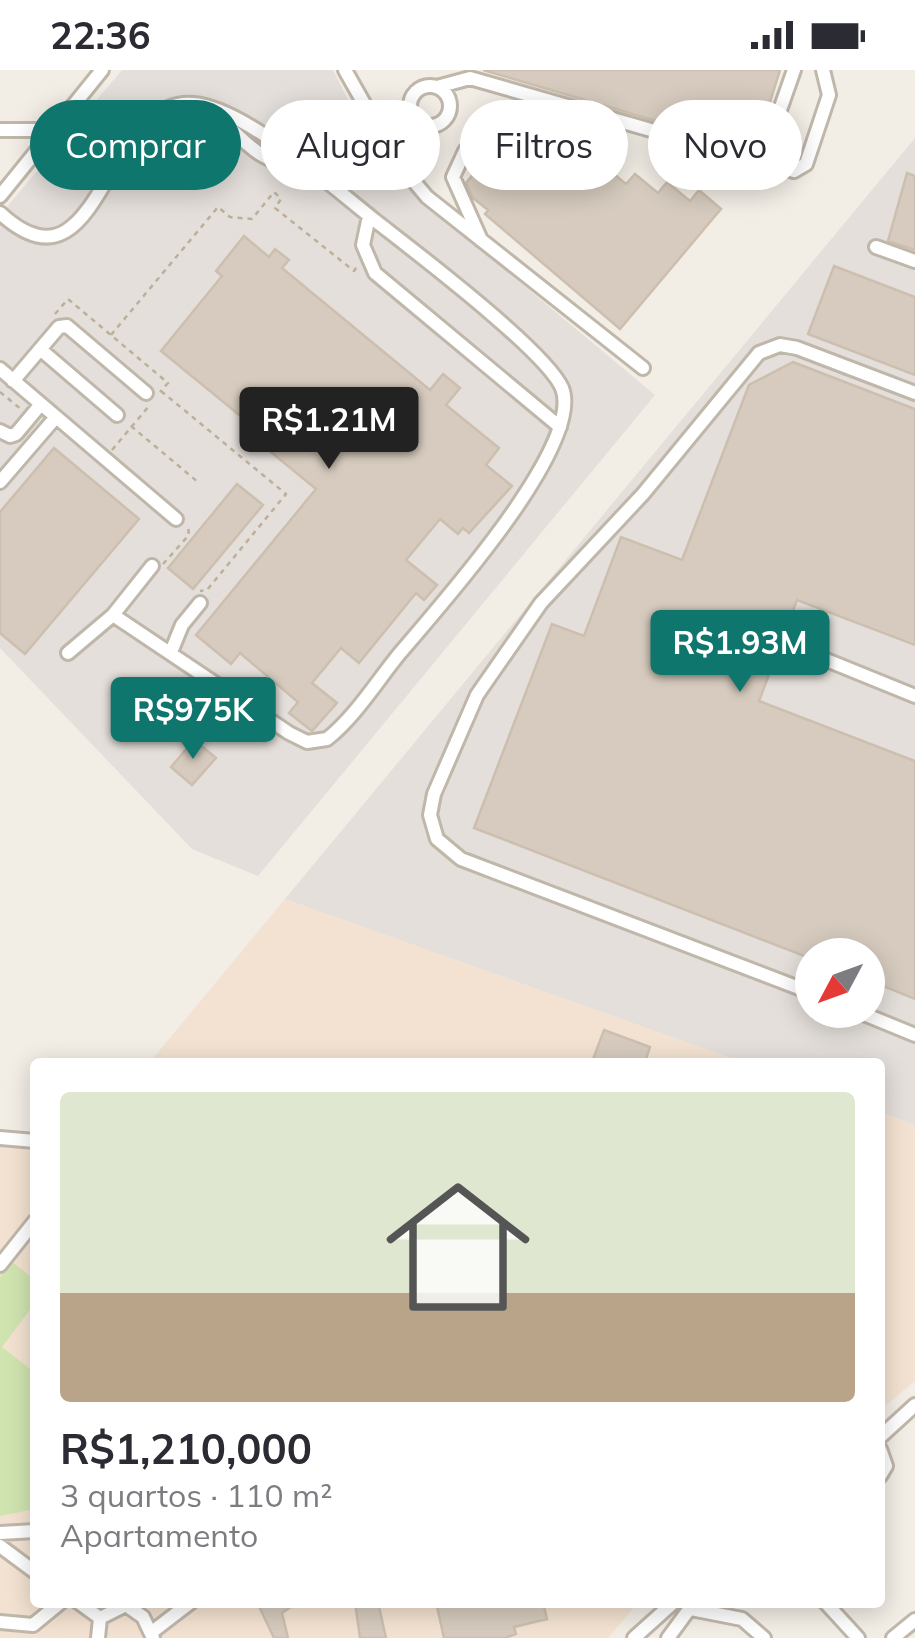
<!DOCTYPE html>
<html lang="pt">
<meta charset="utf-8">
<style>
body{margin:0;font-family:Mulish,sans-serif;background:#f2f2f3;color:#2b2b33;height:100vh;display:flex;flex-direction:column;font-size:38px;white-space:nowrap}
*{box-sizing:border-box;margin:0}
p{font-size:32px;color:#7c7c81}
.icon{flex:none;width:55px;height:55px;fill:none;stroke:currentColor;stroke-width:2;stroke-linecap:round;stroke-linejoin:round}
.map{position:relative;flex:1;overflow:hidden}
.panel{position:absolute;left:30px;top:988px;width:855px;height:550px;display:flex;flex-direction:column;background:#fff;border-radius:10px;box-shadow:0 5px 25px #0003}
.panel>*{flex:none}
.guide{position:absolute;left:30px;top:30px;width:855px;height:90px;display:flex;gap:20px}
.needle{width:65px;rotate:229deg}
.buttons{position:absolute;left:795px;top:868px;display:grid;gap:20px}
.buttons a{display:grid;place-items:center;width:90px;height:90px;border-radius:50%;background:#fff;box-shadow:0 5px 25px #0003;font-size:50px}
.price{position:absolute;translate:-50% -85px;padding:0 22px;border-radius:10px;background:#0f766e;color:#fff;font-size:32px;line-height:65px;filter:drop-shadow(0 2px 5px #0008)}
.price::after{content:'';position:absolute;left:50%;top:60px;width:30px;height:22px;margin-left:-15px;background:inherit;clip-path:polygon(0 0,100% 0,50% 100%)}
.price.current{background:#222;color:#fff}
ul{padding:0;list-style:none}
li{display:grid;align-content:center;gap:20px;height:530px;padding:0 30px}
li span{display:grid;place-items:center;height:310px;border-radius:10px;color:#555}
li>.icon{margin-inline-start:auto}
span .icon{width:180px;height:180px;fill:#fffc;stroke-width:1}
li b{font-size:42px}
.tag{padding:0 35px;border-radius:45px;background:#fff;box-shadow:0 5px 25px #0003;font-size:35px;line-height:90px}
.tag.current{background:#0f766e;color:#fff}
.status{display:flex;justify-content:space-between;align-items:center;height:70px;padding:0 50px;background:#fff;direction:ltr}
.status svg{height:28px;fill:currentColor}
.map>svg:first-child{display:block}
</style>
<div class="status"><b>22:36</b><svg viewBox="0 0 49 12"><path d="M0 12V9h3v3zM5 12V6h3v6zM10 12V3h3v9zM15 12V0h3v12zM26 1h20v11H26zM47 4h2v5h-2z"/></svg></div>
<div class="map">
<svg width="915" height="1568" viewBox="0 0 915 1568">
<rect width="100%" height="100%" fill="#f2ede5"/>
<!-- commercial -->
<path fill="#f3e2d1" d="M 285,829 L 742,992 L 150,992 Z
M 880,1042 L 915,1055 L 915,1311 L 880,1340 Z
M 0,1061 L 35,1063 L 35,1532 L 638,1533 L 608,1568 L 0,1568 Z"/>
<!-- industrial -->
<path fill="#e4dfda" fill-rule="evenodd" d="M 122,0 L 333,0 L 381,96 L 655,325 L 258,806 L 192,779 L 0,578 L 0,145 Z
M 915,68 L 915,1055 L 880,1042 L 880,992 L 742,992 L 285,829 ZM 812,885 L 868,885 L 868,940 L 812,940 Z"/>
<!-- green -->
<path fill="#d0e4b0" d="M 12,1192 L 35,1210 L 35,1233 L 2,1277 L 35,1303 L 35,1439 L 0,1446 L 0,1207 Z"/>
<!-- building -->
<path fill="#d6cbbe" stroke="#cdbfaf" stroke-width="2.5" d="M 483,0 L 780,0 L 755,80 Z
M 540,78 L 563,98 L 572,87 L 595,106 L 604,96 L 626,114 L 635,104 L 658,123 L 667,112 L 690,131 L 699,120 L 721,139 L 620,259 L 485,144 L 488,140 L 473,128 L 466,113 L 493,81 L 519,103 Z
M 907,103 L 915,106 L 915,180 L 888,171 Z
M 244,166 L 269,187 L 275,179 L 289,190 L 282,198 L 430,320 L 443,304 L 460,318 L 446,335 L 499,378 L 486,395 L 512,416 L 469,463 L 463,458 L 458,464 L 440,449 L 406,490 L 437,515 L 424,530 L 416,523 L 359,593 L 341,578 L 312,613 L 337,633 L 312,661 L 289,643 L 298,632 L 240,583 L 231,594 L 196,565 L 316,419 L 266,378 L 271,371 L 161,281 L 222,206 L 216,201 Z
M 834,196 L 915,227 L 915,305 L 808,264 Z
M 793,292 L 915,339 L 915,575 L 797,530 L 759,631 L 915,691 L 915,929 L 868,910 L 868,885 L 812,885 L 812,889 L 474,758 L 552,554 L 584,566 L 621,467 L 682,490 L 749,315 Z
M 54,378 L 139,449 L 25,584 L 0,563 L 0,442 Z
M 237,414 L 263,435 L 193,519 L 168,498 Z
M 194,670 L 216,688 L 192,715 L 171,697 Z
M 604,960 L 650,977 L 645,992 L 592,992 Z
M 257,1532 L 298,1532 L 282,1543 L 288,1568 L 274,1568 Z
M 355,1532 L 378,1532 L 386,1568 L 360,1568 Z
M 436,1532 L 543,1532 L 547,1549 L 514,1557 L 516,1564 L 505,1568 L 444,1568 Z"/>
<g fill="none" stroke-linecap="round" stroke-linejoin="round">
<!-- minor casing -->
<g stroke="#c0b7ab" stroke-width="18">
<path id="minor" d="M 345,0 L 396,90 L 427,127 L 643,298
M410 36a20 20 0 1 1 40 0a20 20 0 1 1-40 0Z
M 437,17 L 470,8 L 794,101 L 806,94 L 829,25 L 823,0
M 218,46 C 246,73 263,96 304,97
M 0,60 L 55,60
M 465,81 L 453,107 L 481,170
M 396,90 L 418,51
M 762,91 L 794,0
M 0,126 L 102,0
M 0,143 C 101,236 103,25 194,34 C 245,38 335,119 377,152 C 414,181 546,281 562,318 C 585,375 438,538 400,583 C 377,611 355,647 327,669 L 307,672 L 289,663 L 113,545
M 369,146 L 363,175 L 375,203 L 560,357
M 876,177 L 915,191
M 40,279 L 117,345
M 0,299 L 176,449
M 13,311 L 59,257 L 67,256 L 146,323
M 0,361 L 10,366 L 16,364 L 41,334
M 0,412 L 56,347
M 171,582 L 182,555 L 200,533
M 68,583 L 113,545 L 152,496
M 824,589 L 915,626
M 812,923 L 461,789 L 437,769 L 430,745 L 434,724 L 477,625 L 541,533 L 643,424 L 759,283 L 780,275 L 797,278 L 915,323
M 854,940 L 915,965
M 0,1068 L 35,1071
M 0,1195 L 35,1151
M 880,1367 L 915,1335
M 880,1379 L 886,1396 L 880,1406
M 0,1463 L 35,1461
M 0,1476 L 35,1502
M 78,1532 L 100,1548
M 825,1532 L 858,1568
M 691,1539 L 742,1549 L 764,1568
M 0,1552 L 33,1555 L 61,1532
M 152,1562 L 191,1532
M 98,1568 L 100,1548 L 126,1535 L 143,1547 L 153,1568
M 634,1568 L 674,1532
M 668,1568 L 693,1534
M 893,1568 L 915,1550"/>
</g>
<!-- path -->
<path stroke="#beaf9a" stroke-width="2.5" stroke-dasharray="5 5" stroke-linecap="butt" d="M 55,244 L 68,229 L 168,313 L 160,322
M 111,265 L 218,137 L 230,147 L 252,149 L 274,122 L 281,129 L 275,138 L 354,201 L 358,195
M 161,321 L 286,424 L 207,520 L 200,521
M 0,322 L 22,340
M 131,356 L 199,413
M 112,380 L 149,336
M 163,494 L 189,465 L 188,457"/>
<!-- minor -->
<use href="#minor" stroke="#fff" stroke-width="12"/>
</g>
</svg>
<div class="buttons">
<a><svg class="needle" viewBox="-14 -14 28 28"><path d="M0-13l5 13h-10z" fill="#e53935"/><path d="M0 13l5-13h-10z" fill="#7c7c81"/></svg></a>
</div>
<b class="price current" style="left:329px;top:402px">R$1.21M</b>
<b class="price" style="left:740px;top:625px">R$1.93M</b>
<b class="price" style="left:193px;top:692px">R$975K</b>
<div class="guide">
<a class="tag current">Comprar</a>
<a class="tag">Alugar</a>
<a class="tag">Filtros</a>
<a class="tag">Novo</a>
</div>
<section class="panel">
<ul>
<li><span style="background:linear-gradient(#dfe7d0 65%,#b9a48a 0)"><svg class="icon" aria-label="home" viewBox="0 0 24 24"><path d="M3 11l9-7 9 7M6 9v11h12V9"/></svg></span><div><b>R$1,210,000</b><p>3 quartos · 110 m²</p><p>Apartamento</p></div></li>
</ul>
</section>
</div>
